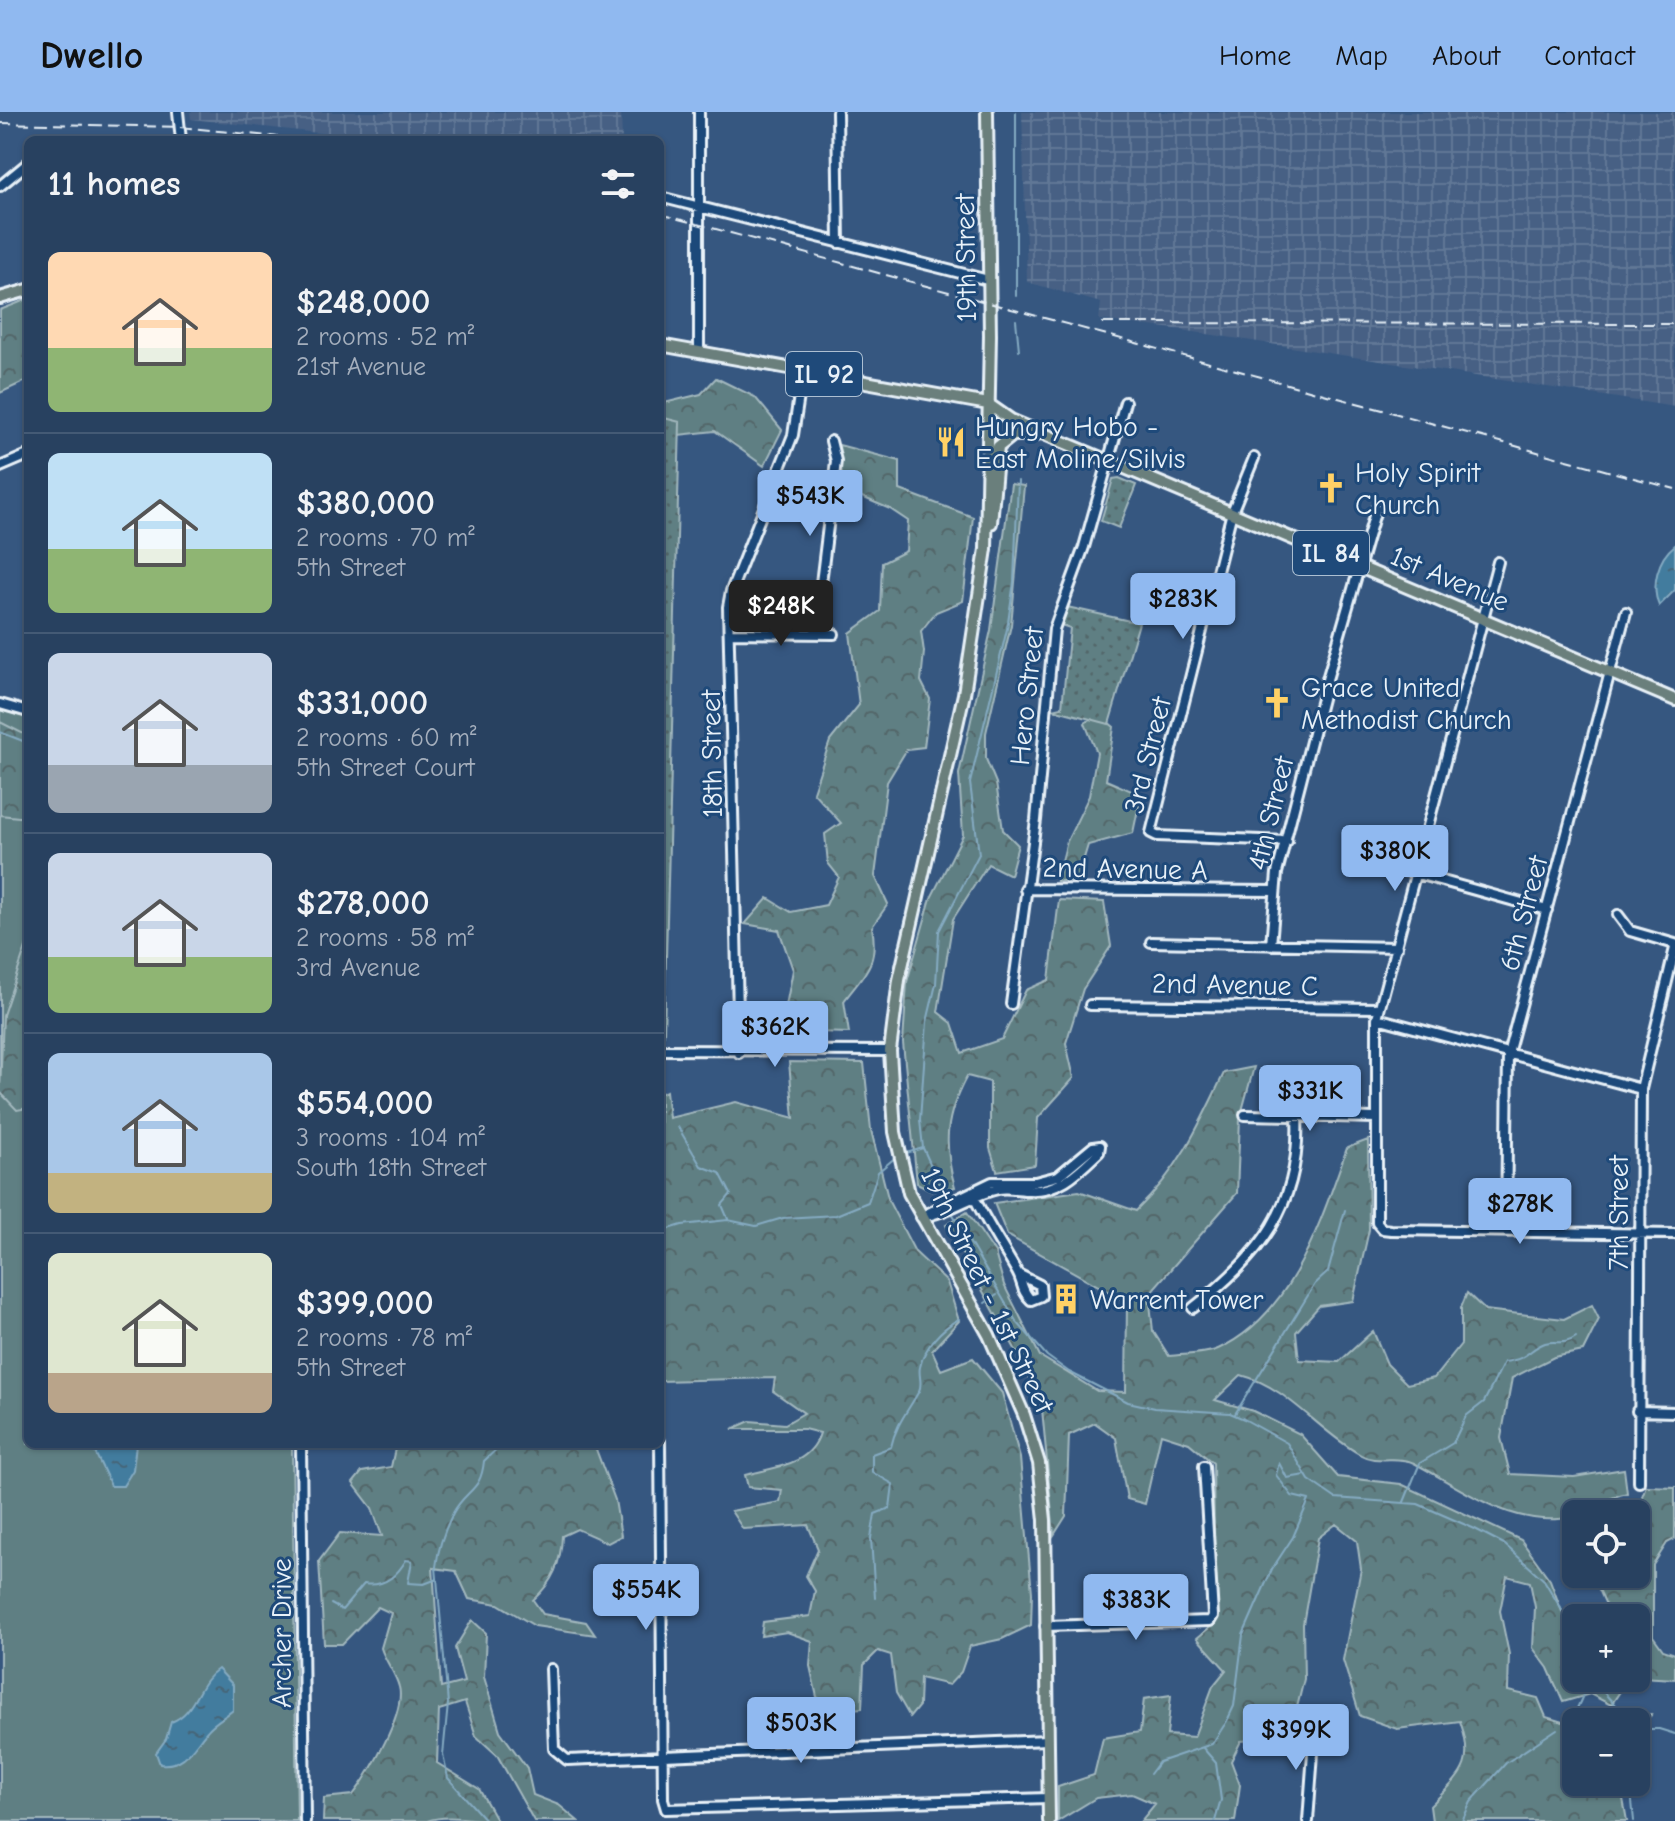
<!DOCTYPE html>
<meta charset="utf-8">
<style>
body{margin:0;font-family:"Comic Neue",sans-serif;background:#304866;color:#f1f3f6;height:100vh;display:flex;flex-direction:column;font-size:30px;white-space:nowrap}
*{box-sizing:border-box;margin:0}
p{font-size:26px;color:#a5afbd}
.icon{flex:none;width:44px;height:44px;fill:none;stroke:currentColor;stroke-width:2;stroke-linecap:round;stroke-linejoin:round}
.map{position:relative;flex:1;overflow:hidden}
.panel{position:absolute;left:24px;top:24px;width:640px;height:1312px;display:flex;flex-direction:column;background:#284160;border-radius:12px;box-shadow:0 2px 6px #0004,0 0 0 2px #445a75}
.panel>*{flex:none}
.tools{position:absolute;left:1562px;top:1388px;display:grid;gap:16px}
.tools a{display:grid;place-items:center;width:88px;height:88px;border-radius:12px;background:#284160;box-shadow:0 2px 6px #0004,0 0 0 2px #445a75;font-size:40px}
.price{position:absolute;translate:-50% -68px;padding:0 18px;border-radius:8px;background:#90b9f0;color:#111;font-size:26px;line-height:52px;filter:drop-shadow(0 2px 4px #0008)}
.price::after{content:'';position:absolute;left:50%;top:48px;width:24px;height:18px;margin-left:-12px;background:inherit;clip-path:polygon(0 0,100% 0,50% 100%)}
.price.active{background:#222;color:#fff}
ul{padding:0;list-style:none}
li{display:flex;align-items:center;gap:24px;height:200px;padding:0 24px}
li+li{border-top:2px solid #445a75}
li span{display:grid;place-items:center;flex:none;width:224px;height:160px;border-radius:12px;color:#555}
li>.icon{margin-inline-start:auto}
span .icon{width:96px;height:96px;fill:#fffc;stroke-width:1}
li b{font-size:34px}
h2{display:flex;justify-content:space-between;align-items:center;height:96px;padding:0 24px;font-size:34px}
header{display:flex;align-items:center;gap:48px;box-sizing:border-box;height:112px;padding:0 40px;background:#90b9f0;color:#111}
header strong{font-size:38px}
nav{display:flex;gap:44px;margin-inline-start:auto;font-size:28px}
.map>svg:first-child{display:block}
</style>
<header>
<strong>Dwello</strong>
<nav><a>Home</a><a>Map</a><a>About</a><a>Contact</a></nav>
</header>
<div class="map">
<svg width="1675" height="1709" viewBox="0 0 1675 1709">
<defs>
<pattern id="industrial-grid" width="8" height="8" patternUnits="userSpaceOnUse" patternTransform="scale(2)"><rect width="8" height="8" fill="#466084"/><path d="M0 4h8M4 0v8" fill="none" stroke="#617796"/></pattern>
<pattern id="forest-crowns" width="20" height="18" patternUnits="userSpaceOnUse" patternTransform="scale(2)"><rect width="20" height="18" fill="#5e7f83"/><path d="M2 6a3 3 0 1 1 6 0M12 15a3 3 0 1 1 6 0" fill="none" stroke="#536669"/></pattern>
<pattern id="park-dots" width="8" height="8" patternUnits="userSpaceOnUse" patternTransform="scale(2)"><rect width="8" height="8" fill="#5e7f83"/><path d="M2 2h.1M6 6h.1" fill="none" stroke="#536669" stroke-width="1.8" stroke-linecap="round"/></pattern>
<pattern id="water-ripples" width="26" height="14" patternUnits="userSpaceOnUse" patternTransform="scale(2)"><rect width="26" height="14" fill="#437c9e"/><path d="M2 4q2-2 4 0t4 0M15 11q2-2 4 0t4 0" fill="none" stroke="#446578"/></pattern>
</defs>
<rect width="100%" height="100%" fill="#365780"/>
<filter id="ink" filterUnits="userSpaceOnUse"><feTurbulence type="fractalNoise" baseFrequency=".0125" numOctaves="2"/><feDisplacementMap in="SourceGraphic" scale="16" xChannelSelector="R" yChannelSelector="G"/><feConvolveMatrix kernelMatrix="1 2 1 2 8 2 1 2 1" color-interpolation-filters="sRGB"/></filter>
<g filter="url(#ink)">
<!-- industrial -->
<path fill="url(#industrial-grid)" d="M 190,0 L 621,0 L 622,28 L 383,28 L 191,7 Z
M 1022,0 L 1675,0 L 1675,295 L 1175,217 L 1099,208 L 1101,191 L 1027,170 Z"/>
<!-- green -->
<path fill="#5e7f83" stroke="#a3b8be" stroke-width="2" d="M 0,597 L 28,605 L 28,1332 L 292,1332 L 297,1709 L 0,1709 Z"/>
<!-- forest -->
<path fill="url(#forest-crowns)" stroke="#a3b8be" stroke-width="2" d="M 28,187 L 28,268 L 0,281 L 0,198 Z
M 716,266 L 755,285 L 782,318 L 764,354 L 715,319 L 669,324 L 660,321 L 660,292 L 701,282 Z
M 839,333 L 900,349 L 900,378 L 973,405 L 963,489 L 936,500 L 921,519 L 924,540 L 921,569 L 930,587 L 924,635 L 907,637 L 887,670 L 875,764 L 888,792 L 872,815 C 879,852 865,861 844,889 L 849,921 L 781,919 L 793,858 L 779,818 L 745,812 L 768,786 L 791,800 L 826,793 L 839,765 L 828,751 L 825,722 L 841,711 L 813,680 L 830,629 L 859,593 L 850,521 L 880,499 L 882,451 L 906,439 L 908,409 L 890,397 L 843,377 Z
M 1011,372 L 1024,374 L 1011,513 L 986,621 L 986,647 L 996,671 L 1003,718 L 1018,733 L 1010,763 L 988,752 L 953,807 L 938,900 L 952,911 L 962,941 L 1002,927 L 1026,878 L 1049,868 L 1059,788 L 1104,790 L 1111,834 L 1083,877 L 1066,931 L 1074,966 L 1038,1006 L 1035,1053 L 997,1059 L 990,1036 L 990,970 L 967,964 C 945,1004 943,1032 955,1075 L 935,1080 L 917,1071 L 903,931 L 907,870 L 931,786 L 963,723 L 959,662 L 991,518 Z
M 1098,602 L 1114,615 L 1106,668 L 1141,683 L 1133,721 L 1088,733 L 1077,769 L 1057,769 L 1067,729 L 1089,684 L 1097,641 L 1085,611 Z
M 0,610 L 28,624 L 28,706 L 0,703 Z
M 28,829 L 28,996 L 17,998 L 0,980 L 3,903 Z
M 789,950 L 864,951 L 871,1018 L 889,1090 L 915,1140 L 947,1170 L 959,1209 L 932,1238 L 941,1258 L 973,1246 L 1002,1281 L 1020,1346 L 1032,1481 L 1031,1513 L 1002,1527 L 970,1534 L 961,1560 L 949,1573 L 920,1566 L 919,1594 L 910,1605 L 896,1581 L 891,1543 L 878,1539 L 864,1553 L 862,1596 L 840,1598 L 817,1585 L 810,1554 L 812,1529 L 787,1520 L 761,1524 L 763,1510 L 810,1504 L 815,1479 L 806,1464 L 818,1437 L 808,1413 L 743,1417 L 731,1399 L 780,1390 L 782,1378 L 748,1375 L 745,1363 C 775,1355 810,1354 820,1321 L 804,1317 L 732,1317 L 750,1309 L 785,1312 L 804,1301 L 773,1279 L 775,1266 L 660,1269 L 660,982 L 666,979 L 669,1006 L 736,990 L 794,1006 Z
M 1254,955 L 1240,1006 L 1237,1081 L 1149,1182 L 1153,1219 L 1169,1244 C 1184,1242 1204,1243 1218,1237 C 1293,1203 1321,1108 1347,1036 L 1368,1028 L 1369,1118 L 1353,1189 L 1319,1194 L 1296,1220 L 1299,1248 L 1339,1250 L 1373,1219 L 1387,1252 L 1407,1272 L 1434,1266 L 1461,1232 L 1461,1196 L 1467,1181 L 1485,1198 L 1564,1207 L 1592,1193 L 1599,1207 L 1583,1239 L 1554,1245 L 1512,1266 L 1501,1326 L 1510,1362 L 1574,1365 L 1624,1357 L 1627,1381 C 1607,1385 1574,1406 1559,1407 C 1504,1411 1460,1375 1414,1351 C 1398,1343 1376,1352 1361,1343 C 1318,1319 1288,1275 1241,1263 L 1215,1288 L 1253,1299 L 1300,1322 L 1338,1365 L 1401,1372 L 1521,1428 L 1550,1468 L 1576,1537 L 1576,1566 L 1614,1566 L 1619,1581 L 1611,1593 L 1590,1582 L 1563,1590 L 1548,1556 L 1533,1536 L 1535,1495 L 1530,1470 L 1507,1464 L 1500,1499 L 1509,1542 L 1508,1579 L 1538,1586 L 1546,1605 L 1576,1614 L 1576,1670 L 1620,1670 L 1627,1709 L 1432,1709 L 1430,1694 C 1461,1662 1476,1655 1460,1609 L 1397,1617 L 1360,1604 L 1343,1548 L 1361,1457 L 1357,1429 L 1336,1412 L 1318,1426 L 1303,1512 L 1304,1567 L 1290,1624 L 1241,1629 L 1231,1649 L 1240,1673 L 1235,1709 L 1141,1709 L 1155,1692 L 1132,1682 L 1096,1686 L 1058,1709 L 1058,1675 L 1094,1663 L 1103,1626 L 1140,1620 L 1144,1587 L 1171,1583 L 1167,1623 L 1194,1625 L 1213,1574 L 1226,1558 L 1197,1526 L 1215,1511 L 1213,1351 L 1189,1331 L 1161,1322 L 1145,1392 L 1127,1387 L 1116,1326 L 1095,1311 L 1069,1323 L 1066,1404 L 1054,1423 L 1042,1297 L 1019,1244 L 946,1113 L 967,1100 L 995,1141 L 1004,1173 L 1040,1244 L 1097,1279 L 1126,1280 L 1127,1190 L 1007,1123 L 994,1091 L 1079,1079 L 1136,1099 C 1179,1058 1199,1014 1224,961 Z
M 396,1332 L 594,1332 L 615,1388 L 621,1424 L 608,1431 L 577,1417 L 562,1424 C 561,1451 553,1470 533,1488 L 543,1502 L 586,1510 L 595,1523 L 535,1514 L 498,1492 L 469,1487 L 456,1459 L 433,1456 L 441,1576 L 464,1570 L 455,1536 L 472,1508 L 486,1521 L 484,1565 L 500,1619 L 527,1656 L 533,1683 L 559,1693 L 578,1709 L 534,1709 L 497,1643 L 476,1624 L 465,1590 L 439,1598 L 437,1651 L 479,1677 L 497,1709 C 474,1709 449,1701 427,1709 L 323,1709 L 324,1686 L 353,1683 C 369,1663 406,1600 399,1575 C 396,1562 385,1549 381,1536 L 391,1501 L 378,1495 L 342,1532 L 324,1532 L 319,1449 L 340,1421 L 382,1424 L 372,1396 L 353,1371 L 362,1360 L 391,1355 Z
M 1646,1374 L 1675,1375 L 1675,1427 L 1667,1431 L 1653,1453 L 1653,1524 L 1663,1538 L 1675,1542 L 1675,1567 L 1640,1565 L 1636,1556 L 1636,1506 L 1612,1506 L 1592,1462 L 1636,1462 L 1636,1402 L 1618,1402 L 1639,1392 Z
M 1633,1598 L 1651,1603 L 1636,1621 L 1636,1610 L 1609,1610 Z"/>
<!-- park -->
<path fill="url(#park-dots)" stroke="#a3b8be" stroke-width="2" d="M 660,305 L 680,310 L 664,923 L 660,923 Z
M 1119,366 L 1136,373 L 1119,416 L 1101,409 L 1113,367 Z
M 1067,495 L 1139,511 L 1109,612 L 1053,597 L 1062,595 L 1070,516 L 1061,513 Z"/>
<!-- water -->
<path fill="url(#water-ripples)" stroke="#85abc2" stroke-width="2" d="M 1675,433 L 1675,478 L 1659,494 C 1651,474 1657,447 1675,433 Z
M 91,1332 L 136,1332 L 133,1358 L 123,1374 L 111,1374 Z
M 218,1557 L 233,1573 L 233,1598 C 225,1605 214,1610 207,1619 C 193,1635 185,1655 160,1652 L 156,1641 L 166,1627 L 171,1610 C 197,1600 196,1571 218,1557 Z"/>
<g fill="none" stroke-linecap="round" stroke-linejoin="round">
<!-- stream -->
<path stroke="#85abc2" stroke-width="2" d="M 1016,0 L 1016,184
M 1016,208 L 1019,238
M 0,620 L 28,631
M 678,1015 L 701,1054 L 720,1061 L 731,1082 L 722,1093 L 728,1107
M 903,1042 L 923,1036
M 947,1089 L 923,1036 L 920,1008 L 927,910 L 936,872 L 939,819 L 979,742 L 970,671 L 1007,517 L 1014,470 L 1018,369
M 951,1099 L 1016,1209 L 1047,1244 L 1069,1260 L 1128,1290 L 1155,1296 L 1230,1301 L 1244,1307 L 1287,1331 L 1309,1368 L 1335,1386 L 1418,1392 L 1475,1417 L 1504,1432 L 1544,1468 L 1576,1522
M 660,1127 L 669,1117 L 682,1113 L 728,1108 L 756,1114 L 783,1106 L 836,1103 L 868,1090 L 878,1060 L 897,1044
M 985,1191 L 997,1183
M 1235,1302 L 1315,1172 L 1328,1160 L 1345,1098
M 1404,1390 L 1420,1351 L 1453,1331 L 1466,1304 L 1484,1290 L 1504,1250 C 1530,1247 1528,1237 1545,1231 C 1557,1228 1564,1234 1576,1225
M 875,1486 L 871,1426 L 875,1402 L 890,1396 L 893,1372 L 872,1360 L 872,1342 L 891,1335 C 896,1312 908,1299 919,1279 C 923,1271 918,1263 920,1255 C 924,1235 942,1216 959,1207
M 331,1492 L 342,1498 L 364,1472 C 383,1475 397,1464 406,1448 L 412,1449 L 408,1471 L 424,1472 L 437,1467
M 1591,1566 L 1630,1610
M 1574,1603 L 1590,1568
M 1636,1617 L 1659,1617 L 1675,1622
M 1203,1636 L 1216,1651 L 1221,1688 L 1215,1709
M 1150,1662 L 1159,1650 L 1212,1632 L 1227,1609 L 1234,1594 L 1243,1523 L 1272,1457 L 1293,1425 L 1309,1388 L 1292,1384 L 1276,1363 L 1279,1351 L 1287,1366 L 1306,1363
M 1630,1670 L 1634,1709
M 486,1709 L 448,1666 L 443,1643 L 448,1592 L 436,1455 C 438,1436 444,1419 453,1401 C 467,1376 481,1380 484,1349 L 502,1332
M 1462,1709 L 1471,1690 L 1506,1651 L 1557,1617"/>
<!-- minor casing -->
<g stroke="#e8f1f8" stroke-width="14">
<path id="minor" d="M 178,0 L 181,28
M 699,0 L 699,240
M 837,0 L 839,131
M 0,74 L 28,51
M 660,85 L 988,168
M 1254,346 L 1232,400 L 1151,721 L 1157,724 L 1287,729
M 0,355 L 28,343
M 1498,450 L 1377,906 L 1377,1111 L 1382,1117 L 1391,1118 L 1675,1122
M 815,520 L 836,349 L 831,329
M 729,521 L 834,522
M 0,592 L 28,600
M 1354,737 L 1367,748 L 1547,798
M 1025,777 L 1274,779
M 1618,803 L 1630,819 L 1675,832
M 1151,830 L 1397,835
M 1271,833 L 1277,761 L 1326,571 L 1376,397
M 1011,892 L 1036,708 L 1054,517 L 1084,435 L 1125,290
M 1090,893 L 1379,896
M 1377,906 L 1641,977
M 660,938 L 890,939
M 739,941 L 728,495 L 731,479 L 793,323 L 803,258
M 1245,1003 L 1375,1006
M 973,1083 C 986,1110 1002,1134 1017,1160 C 1023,1170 1021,1179 1031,1188 L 1041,1184 L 1040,1173 L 1020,1163
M 924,1103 L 992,1070 L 1035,1070 L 1058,1064 L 1093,1035 L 1100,1034
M 921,1105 C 949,1101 971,1083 998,1077 C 1008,1075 1019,1078 1029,1078 C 1060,1080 1079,1059 1099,1040 L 1100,1034
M 1506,1118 L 1508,942 L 1626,500
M 1193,1196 C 1259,1144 1302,1094 1297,1004
M 1637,1299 L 1675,1300
M 660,1329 L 663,1687 L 666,1697 L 1048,1686
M 301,1332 L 305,1709
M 1639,1370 L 1641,977 L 1675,836
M 1045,1514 L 1210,1509 L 1213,1504 L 1204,1354
M 551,1557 L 554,1637 L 567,1648 L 1047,1628
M 1308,1709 L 1315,1614"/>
</g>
<!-- major casing -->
<g stroke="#e8f1f8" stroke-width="16">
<path id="major" d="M 987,0 L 990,223 L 986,437 L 964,582 L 899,868 L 890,939 L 895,1020 L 909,1081 L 989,1223 L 1024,1303 L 1039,1351 L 1045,1408 L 1049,1709
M 0,186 L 28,178
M 660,233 L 988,292 L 1011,308 L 1675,588
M 991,411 L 998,335 L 1013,323 L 1037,322"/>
</g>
<!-- minor -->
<use href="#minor" stroke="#1f4a7a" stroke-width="8"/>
<!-- major -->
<use href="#major" stroke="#6b7f7c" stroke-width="10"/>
<!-- rail -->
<path stroke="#e8f1f8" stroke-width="2" stroke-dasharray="12 6" stroke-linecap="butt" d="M 0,11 L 180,15 L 308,28
M 660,102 C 999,193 1336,286 1675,377
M 1102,211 L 1675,212"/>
</g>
</g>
<!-- icons -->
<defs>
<g id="restaurant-bare" transform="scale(2.4)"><path d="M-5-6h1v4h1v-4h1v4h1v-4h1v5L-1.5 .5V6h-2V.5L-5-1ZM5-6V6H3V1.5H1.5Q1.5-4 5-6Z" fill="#ffd166" stroke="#1f4a7a" stroke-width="2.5" paint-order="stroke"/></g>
<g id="church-bare" transform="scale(2.4)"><path d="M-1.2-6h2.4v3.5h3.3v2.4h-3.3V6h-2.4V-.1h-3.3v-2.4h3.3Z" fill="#ffd166" stroke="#1f4a7a" stroke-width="2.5" paint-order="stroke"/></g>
<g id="building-bare" transform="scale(2.4)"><path d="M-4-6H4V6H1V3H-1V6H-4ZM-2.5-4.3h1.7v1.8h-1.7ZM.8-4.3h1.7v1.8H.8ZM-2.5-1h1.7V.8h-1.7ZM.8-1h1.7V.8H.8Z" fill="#ffd166" stroke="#1f4a7a" stroke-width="2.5" paint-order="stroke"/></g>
</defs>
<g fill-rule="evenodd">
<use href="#restaurant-bare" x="951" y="330"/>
<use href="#church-bare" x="1331" y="376"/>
<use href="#church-bare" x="1277" y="591"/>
<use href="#building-bare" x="1066" y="1187"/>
</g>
<g text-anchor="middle" stroke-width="6" stroke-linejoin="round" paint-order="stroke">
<!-- shield labels -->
<g fill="#1f4a7a" stroke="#acbfd2" stroke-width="2">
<rect x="786" y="240" width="76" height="44" rx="6"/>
<rect x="1293" y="419" width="76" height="44" rx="6"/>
</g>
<g font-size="26" font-weight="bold" fill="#e8f1f8">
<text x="824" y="271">IL 92</text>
<text x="1331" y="450">IL 84</text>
</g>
<!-- street labels -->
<g font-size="28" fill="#e8f1f8" stroke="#1f4a7a">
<text transform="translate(965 146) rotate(-91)" y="10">19th Street</text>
<text transform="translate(1450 466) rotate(23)" y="10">1st Avenue</text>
<text transform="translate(1026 584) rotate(-84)" y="10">Hero Street</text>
<text transform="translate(711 642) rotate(-91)" y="10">18th Street</text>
<text transform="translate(1147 643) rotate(-76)" y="10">3rd Street</text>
<text transform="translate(1270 701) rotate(-76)" y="10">4th Street</text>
<text transform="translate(1125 756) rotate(1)" y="10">2nd Avenue A</text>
<text transform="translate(1523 801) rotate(-75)" y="10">6th Street</text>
<text transform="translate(1235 872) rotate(1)" y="10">2nd Avenue C</text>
<text transform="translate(1618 1101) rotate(-90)" y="10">7th Street</text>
<text transform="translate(988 1178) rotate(64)" y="10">19th Street - 1st Street</text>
<text transform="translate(281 1521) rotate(-90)" y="10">Archer Drive</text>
</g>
<!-- poi labels -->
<g font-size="28" fill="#e8f1f8" stroke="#1f4a7a" text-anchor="start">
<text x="975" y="324">Hungry Hobo -<tspan x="975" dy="32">East Moline/Silvis</tspan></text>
<text x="1355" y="370">Holy Spirit<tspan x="1355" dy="32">Church</tspan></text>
<text x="1301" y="585">Grace United<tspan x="1301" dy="32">Methodist Church</tspan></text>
<text x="1090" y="1197">Warrent Tower</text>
</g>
</g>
</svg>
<div class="tools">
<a><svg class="icon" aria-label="locate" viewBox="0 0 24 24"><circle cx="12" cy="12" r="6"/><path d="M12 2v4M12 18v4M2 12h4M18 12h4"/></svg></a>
<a>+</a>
<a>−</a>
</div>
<b class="price" style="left:810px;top:426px">$543K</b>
<b class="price" style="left:1183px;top:529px">$283K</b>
<b class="price active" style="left:781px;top:536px">$248K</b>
<b class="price" style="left:1395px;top:781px">$380K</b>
<b class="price" style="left:775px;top:957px">$362K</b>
<b class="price" style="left:1310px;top:1021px">$331K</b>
<b class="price" style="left:1520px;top:1134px">$278K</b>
<b class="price" style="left:646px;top:1520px">$554K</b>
<b class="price" style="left:1136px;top:1530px">$383K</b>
<b class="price" style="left:801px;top:1653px">$503K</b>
<b class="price" style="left:1296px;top:1660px">$399K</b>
<section class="panel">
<h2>11 homes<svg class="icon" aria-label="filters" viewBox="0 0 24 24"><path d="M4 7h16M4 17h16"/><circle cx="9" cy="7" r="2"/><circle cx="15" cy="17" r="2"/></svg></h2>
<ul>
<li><span style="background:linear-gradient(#ffd9b3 60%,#8fb573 0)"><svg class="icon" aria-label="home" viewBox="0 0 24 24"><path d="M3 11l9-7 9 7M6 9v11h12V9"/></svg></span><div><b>$248,000</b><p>2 rooms · 52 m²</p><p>21st Avenue</p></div></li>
<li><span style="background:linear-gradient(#bfe0f5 60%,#8fb573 0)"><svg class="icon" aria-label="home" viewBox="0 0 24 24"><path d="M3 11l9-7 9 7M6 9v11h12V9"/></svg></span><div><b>$380,000</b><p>2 rooms · 70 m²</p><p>5th Street</p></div></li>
<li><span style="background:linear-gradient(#c9d6e8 70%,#9aa5b1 0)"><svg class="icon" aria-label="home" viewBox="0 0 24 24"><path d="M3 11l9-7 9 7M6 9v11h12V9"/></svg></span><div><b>$331,000</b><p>2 rooms · 60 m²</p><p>5th Street Court</p></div></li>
<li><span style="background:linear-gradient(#c9d6e8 65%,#8fb573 0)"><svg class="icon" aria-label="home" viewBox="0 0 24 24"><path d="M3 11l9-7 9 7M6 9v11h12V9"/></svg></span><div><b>$278,000</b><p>2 rooms · 58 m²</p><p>3rd Avenue</p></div></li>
<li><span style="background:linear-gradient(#a9c7e8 75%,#c2b280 0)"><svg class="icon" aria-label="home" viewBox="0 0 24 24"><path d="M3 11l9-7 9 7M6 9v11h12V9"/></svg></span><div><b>$554,000</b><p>3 rooms · 104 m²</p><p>South 18th Street</p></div></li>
<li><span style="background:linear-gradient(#dfe7d0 75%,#b9a48a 0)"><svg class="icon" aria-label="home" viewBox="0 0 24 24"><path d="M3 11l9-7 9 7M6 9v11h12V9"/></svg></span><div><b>$399,000</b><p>2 rooms · 78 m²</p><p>5th Street</p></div></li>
</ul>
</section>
</div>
